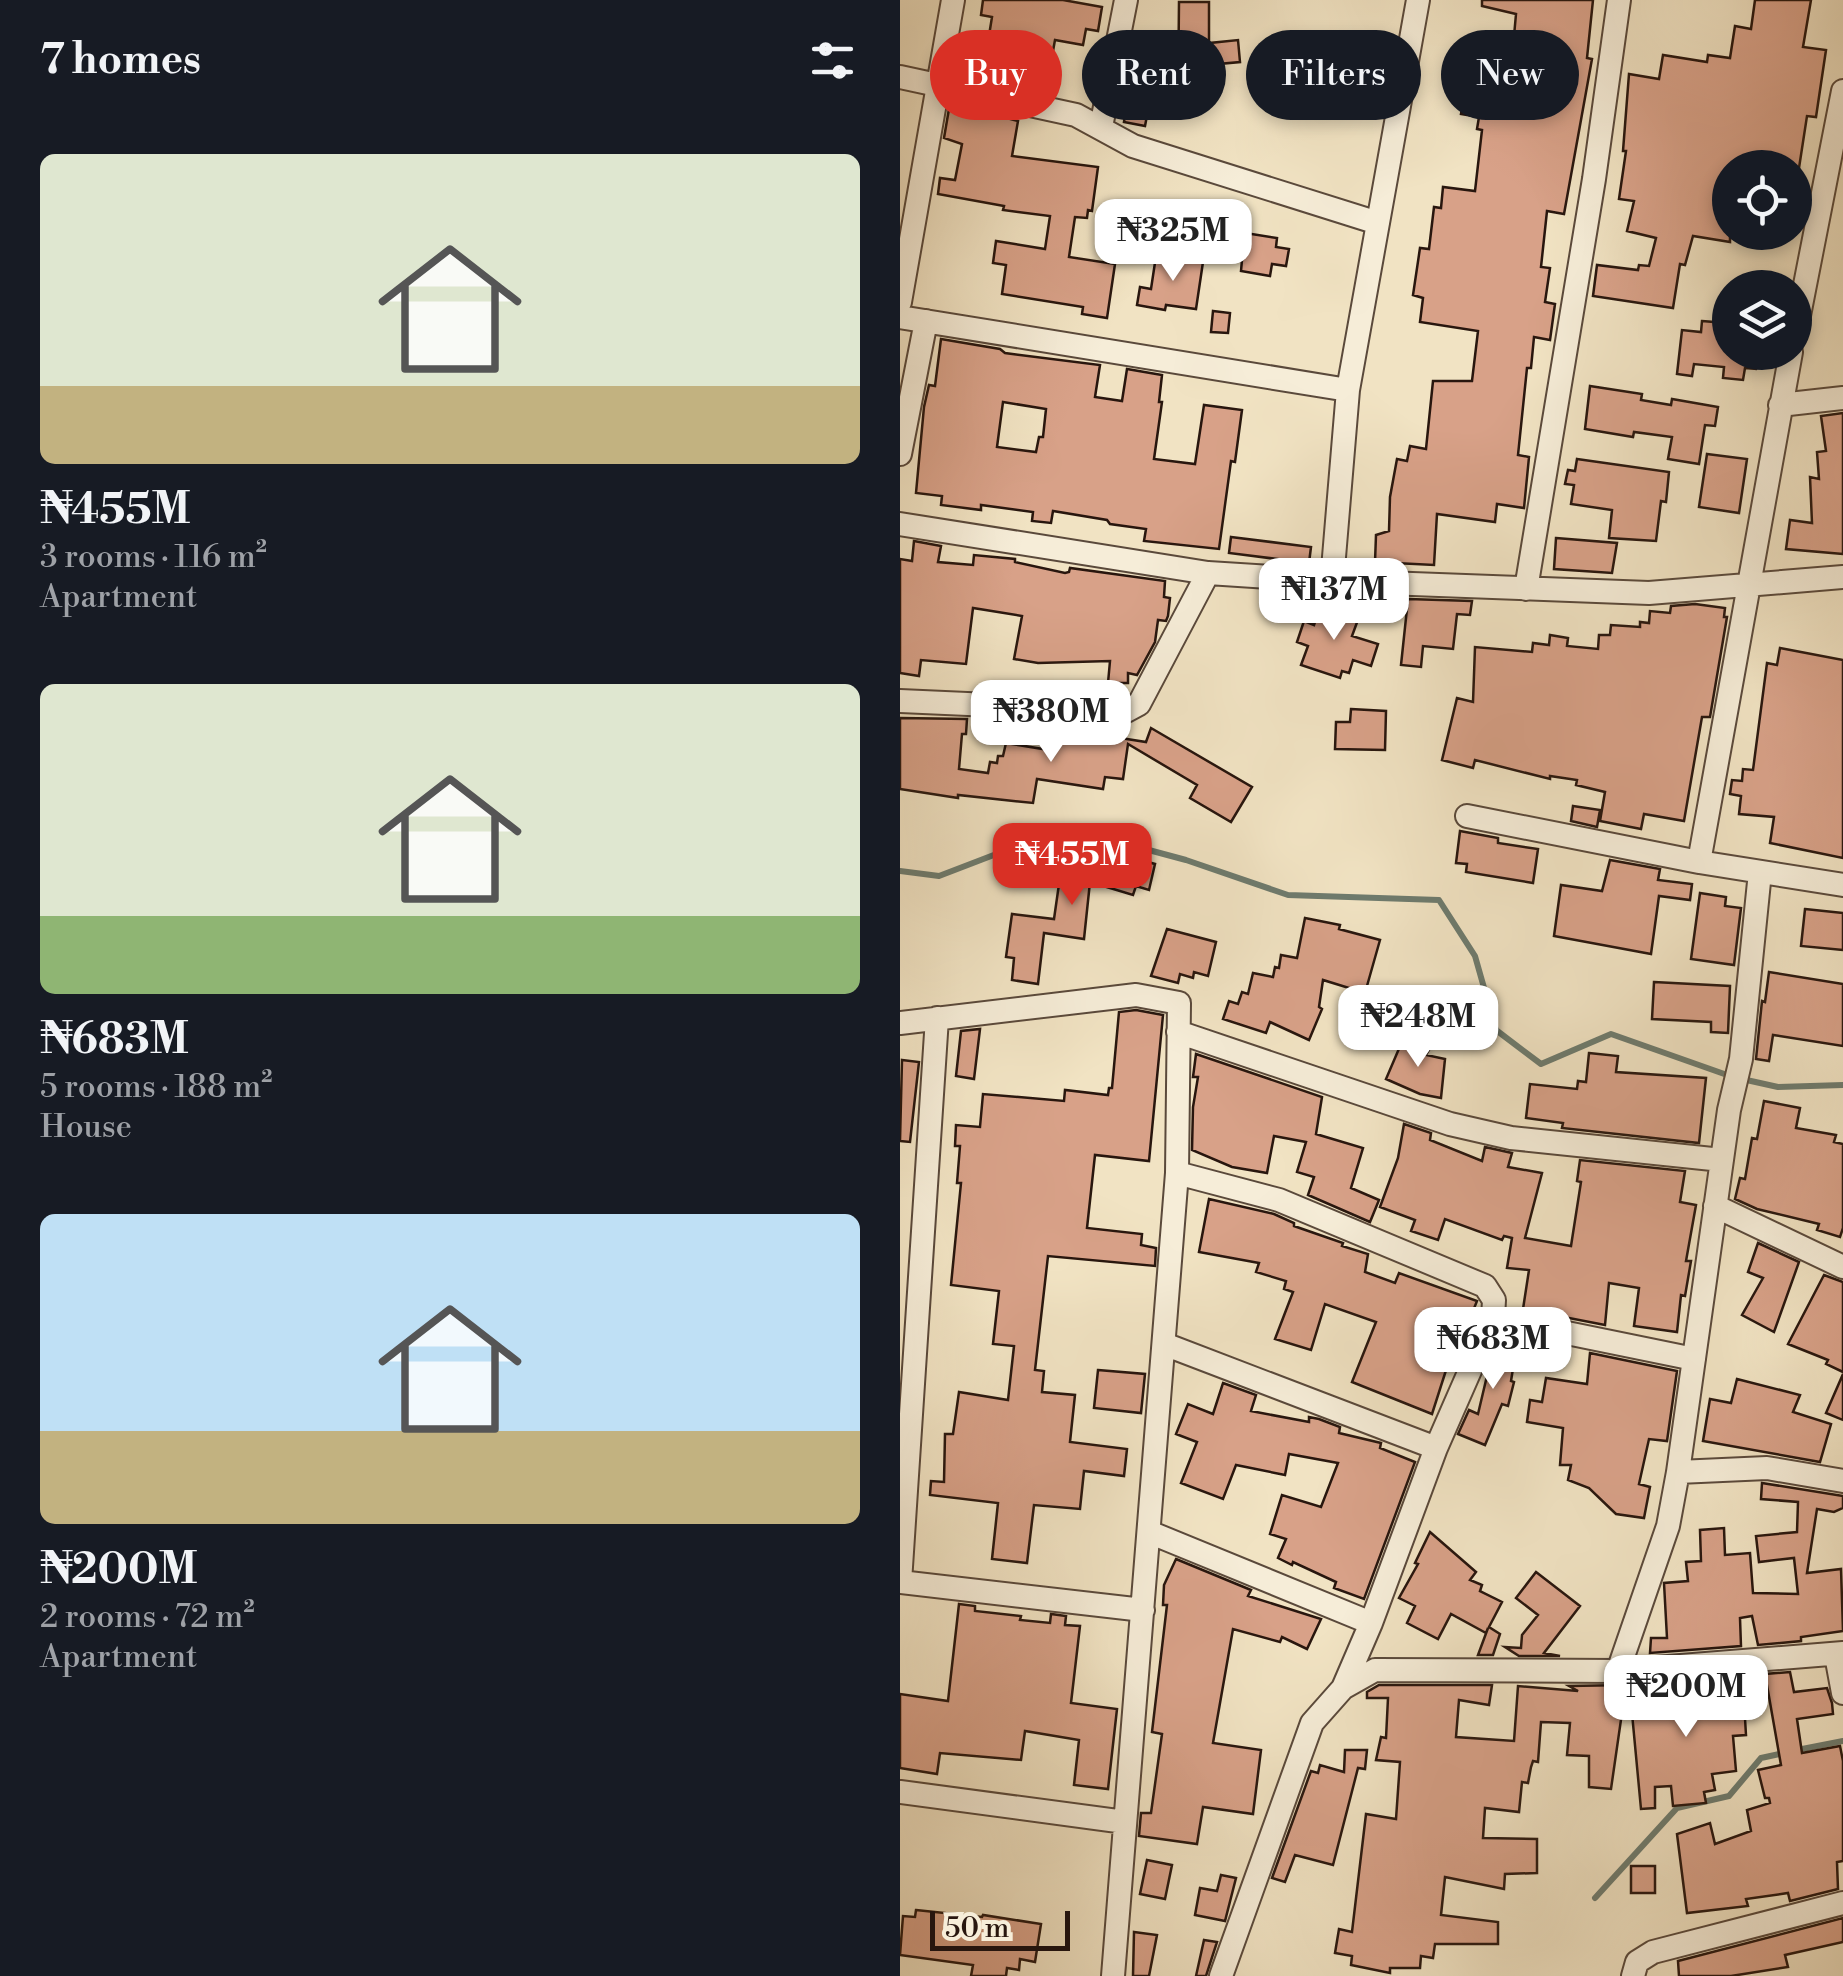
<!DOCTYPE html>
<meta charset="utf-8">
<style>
body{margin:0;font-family:"Libre Bodoni",serif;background:#242831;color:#f1f3f6;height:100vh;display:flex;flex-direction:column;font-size:38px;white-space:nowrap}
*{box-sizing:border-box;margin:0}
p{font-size:32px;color:#9ea1a6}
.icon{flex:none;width:55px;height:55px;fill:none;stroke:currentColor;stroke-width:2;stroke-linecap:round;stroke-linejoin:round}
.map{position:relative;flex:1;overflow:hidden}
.details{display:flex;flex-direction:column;background:#171b24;width:900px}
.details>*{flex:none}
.guide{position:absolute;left:30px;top:30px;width:762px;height:90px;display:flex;gap:20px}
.fabs{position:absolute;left:812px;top:150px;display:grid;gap:20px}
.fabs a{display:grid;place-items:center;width:100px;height:100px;border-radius:50%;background:#171b24;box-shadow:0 5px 15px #0003;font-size:50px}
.scale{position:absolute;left:30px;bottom:25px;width:140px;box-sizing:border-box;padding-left:10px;border:5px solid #28160e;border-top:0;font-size:28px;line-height:35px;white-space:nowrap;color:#28160e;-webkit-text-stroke:8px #f6edd8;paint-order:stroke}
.price{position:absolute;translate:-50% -85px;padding:0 22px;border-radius:20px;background:#fff;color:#222;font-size:32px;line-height:65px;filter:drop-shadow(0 2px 5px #0008)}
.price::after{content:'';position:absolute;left:50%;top:60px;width:30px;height:22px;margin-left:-15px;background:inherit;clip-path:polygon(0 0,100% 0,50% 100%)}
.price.on{background:#d93025;color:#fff}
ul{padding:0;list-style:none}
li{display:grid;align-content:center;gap:20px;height:530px;padding:0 40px}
li span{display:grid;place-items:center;height:310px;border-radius:15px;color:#555}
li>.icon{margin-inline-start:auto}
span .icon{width:180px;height:180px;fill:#fffc;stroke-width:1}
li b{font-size:42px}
h2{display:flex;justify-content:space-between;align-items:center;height:120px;padding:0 40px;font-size:42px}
.chip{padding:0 35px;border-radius:45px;background:#171b24;box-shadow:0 5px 15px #0003;font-size:35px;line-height:90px}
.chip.on{background:#d93025;color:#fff}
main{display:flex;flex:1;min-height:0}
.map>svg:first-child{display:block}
</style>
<main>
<section class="details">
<h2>7 homes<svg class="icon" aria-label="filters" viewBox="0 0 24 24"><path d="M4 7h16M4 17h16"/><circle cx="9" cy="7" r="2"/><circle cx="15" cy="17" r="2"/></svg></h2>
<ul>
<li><span style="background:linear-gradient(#dfe7d0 75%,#c2b280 0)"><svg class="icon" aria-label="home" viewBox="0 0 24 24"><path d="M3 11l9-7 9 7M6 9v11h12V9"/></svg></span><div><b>₦455M</b><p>3 rooms · 116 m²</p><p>Apartment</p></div></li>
<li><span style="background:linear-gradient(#dfe7d0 75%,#8fb573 0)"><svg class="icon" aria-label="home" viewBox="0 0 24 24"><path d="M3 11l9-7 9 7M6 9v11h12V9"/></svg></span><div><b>₦683M</b><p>5 rooms · 188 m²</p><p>House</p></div></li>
<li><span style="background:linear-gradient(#bfe0f5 70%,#c2b280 0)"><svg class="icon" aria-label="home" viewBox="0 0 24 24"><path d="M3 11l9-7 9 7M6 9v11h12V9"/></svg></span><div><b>₦200M</b><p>2 rooms · 72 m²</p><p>Apartment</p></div></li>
</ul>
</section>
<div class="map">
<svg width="943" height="1976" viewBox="0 0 943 1976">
<rect width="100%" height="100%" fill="#f1e3c3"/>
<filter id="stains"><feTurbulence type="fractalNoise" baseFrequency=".002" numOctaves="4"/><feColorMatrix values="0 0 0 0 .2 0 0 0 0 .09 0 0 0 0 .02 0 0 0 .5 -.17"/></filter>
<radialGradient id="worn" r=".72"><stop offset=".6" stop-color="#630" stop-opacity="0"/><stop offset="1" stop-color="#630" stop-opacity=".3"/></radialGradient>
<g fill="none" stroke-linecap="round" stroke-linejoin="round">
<!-- stream -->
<path stroke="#6e7b6e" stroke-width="6" d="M 0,871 L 39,876 L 112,848 L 178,831 L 286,860 L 388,895 L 539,900 L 575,956 L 596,1030 L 641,1064 L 711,1034 L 830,1076
M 842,1079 L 878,1087 L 943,1085
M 897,1750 L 943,1741
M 695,1898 L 777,1808 L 829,1796 L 861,1758 L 884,1753"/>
</g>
<!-- building -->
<path fill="#d8a188" stroke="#28160e" stroke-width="2.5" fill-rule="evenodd" d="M 83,0 L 163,0 L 202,7 L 198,31 L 186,29 L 183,45 L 155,40 L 153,51 L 127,46 L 124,72 L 62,64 L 64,45 L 87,48 L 92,17 L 81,15 Z
M 582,0 L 693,0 L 687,58 L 692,59 L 664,214 L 647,211 L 641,267 L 650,268 L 645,302 L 655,304 L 650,340 L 634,337 L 631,368 L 627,368 L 618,455 L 629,457 L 624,508 L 597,504 L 595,522 L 537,514 L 534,565 L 475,562 L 476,535 L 489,531 L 490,497 L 497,459 L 507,461 L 510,446 L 526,449 L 533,381 L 572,381 L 578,331 L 520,322 L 523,298 L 513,295 L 520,248 L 529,249 L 534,207 L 541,208 L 543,187 L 575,191 L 582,130 L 577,129 L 579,117 L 561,114 L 572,51 L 612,58 L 616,14 L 582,6 Z
M 855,0 L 911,0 L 903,47 L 926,50 L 916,117 L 907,116 L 899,168 L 830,168 L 830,242 L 793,236 L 785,265 L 780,264 L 773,308 L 693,296 L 697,265 L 738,270 L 739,265 L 749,266 L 756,238 L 727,231 L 734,201 L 719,199 L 726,151 L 723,151 L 729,74 L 759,79 L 763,55 L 807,62 L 808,55 L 830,58 L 835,26 L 851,29 Z
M 279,2 L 309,2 L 309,43 L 338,40 L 340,62 L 308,65 L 308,99 L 278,99 Z
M 227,101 L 249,105 L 245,126 L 224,122 Z
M 50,103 L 118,121 L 112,156 L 198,167 L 192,211 L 188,210 L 187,218 L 175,217 L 169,257 L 215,264 L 207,318 L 182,314 L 183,307 L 102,294 L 106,265 L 93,263 L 96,241 L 145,249 L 150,216 L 103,210 L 104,206 L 38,194 L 40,178 L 55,180 L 62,144 L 44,138 Z
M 339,232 L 377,238 L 376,247 L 389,249 L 386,266 L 372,264 L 370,276 L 341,271 L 342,260 L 301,254 L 304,237 L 338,242 Z
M 256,256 L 303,262 L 296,309 L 266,305 L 265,310 L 237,305 L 240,287 L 251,289 Z
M 313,311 L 330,313 L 328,333 L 311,332 Z
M 802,321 L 826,323 L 825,331 L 830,331 L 830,352 L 858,352 L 856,369 L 845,368 L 843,380 L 823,378 L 824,367 L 794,364 L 792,376 L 777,374 L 782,330 L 801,332 Z
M 41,339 L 100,349 L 105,353 L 200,365 L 195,397 L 222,401 L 227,369 L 262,375 L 259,402 L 262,402 L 254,459 L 295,464 L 304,405 L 342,410 L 335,462 L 331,461 L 319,549 L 244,541 L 246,529 L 210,524 L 207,520 L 153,511 L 151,523 L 132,521 L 133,512 L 81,505 L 81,510 L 41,505 L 42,496 L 16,493 L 24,407 L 29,385 L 35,386 ZM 103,402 L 146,409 L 143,437 L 139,437 L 136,452 L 97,447 Z
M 690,386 L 742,394 L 741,400 L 771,405 L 772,399 L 818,407 L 815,426 L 805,425 L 799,464 L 768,459 L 772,437 L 734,432 L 733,437 L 685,429 Z
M 943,413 L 943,554 L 886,549 L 890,520 L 912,523 L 910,477 L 919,479 L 917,452 L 926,451 L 921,416 Z
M 807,454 L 847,459 L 839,513 L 799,507 Z
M 677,459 L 769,472 L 766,502 L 761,501 L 756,541 L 709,538 L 712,510 L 671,504 L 674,485 L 665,484 L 668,470 L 675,471 Z
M 331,537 L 411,547 L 409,563 L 329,553 Z
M 656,538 L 717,543 L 712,573 L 654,569 Z
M 14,541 L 41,546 L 38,562 L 73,565 L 74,555 L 115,559 L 115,562 L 165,573 L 169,572 L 170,568 L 265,581 L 264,597 L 270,598 L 268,616 L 266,621 L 258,620 L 255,642 L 237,675 L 228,673 L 228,683 L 208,683 L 210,661 L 138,663 L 114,659 L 122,616 L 73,608 L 66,664 L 21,660 L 19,676 L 0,673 L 0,559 L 12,561 Z
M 508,599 L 572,601 L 570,615 L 557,614 L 553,649 L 523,646 L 521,667 L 501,665 Z
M 421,604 L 459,617 L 452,636 L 478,644 L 471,666 L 453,660 L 449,673 L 442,671 L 440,678 L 401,665 L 408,646 L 397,642 L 404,621 L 414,625 Z
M 795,604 L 825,608 L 824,617 L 827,617 L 810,717 L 802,717 L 784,821 L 744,814 L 741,829 L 700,821 L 705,792 L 676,785 L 677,780 L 650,776 L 650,779 L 575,760 L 573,768 L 542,760 L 557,698 L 573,702 L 575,647 L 632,652 L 633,643 L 649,645 L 650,635 L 668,638 L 667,646 L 698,649 L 699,635 L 710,635 L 711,625 L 740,627 L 740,622 L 749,623 L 750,611 L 770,613 L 771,606 Z
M 880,648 L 943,660 L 943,858 L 870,843 L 874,817 L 839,814 L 841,796 L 830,794 L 832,780 L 842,781 L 843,769 L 853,770 L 867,663 L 877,665 Z
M 451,709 L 486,711 L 485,750 L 435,749 L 436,722 L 450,722 Z
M 0,718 L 67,719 L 66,734 L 62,734 L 59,769 L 88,773 L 90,762 L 97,763 L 98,756 L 103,756 L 106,743 L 149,750 L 153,723 L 190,727 L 189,733 L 246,742 L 251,728 L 352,787 L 331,822 L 290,798 L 297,785 L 228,744 L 223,779 L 205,777 L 203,789 L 137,779 L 133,803 L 58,795 L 58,798 L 0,789 Z
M 673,806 L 700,810 L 697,827 L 671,821 Z
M 560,831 L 598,838 L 598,843 L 638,849 L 633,883 L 566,872 L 567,864 L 556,863 Z
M 198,848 L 255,864 L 249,890 L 236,886 L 233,895 L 190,882 L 184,939 L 144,933 L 138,984 L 112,980 L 114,958 L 106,957 L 112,914 L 154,919 L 160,877 L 164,878 L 166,866 L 191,871 Z
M 710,860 L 760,869 L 758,880 L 792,884 L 790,900 L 759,896 L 751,954 L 654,936 L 661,885 L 702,891 Z
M 800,893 L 826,897 L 825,906 L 841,908 L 834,965 L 791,959 Z
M 905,909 L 943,913 L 943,950 L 901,946 Z
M 405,918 L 440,925 L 439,929 L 480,940 L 465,993 L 423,980 L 419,1007 L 422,1009 L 409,1040 L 370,1022 L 366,1033 L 323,1019 L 329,1001 L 338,1004 L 342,992 L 348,994 L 353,973 L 373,977 L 375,967 L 379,968 L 381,955 L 397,958 Z
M 267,929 L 316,942 L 308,976 L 294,972 L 293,978 L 280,974 L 278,983 L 251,976 Z
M 869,972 L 943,984 L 943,1046 L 873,1035 L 869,1061 L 856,1059 L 862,1001 L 865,1002 Z
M 754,982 L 830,986 L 828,1033 L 811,1032 L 811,1022 L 752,1019 Z
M 236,1010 L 263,1015 L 249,1161 L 195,1155 L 187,1228 L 242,1234 L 241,1245 L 256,1248 L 255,1266 L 148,1256 L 135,1370 L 144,1371 L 142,1392 L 175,1395 L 170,1442 L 227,1449 L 224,1476 L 184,1471 L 180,1509 L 134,1505 L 127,1563 L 92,1559 L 98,1503 L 30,1495 L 31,1481 L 44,1482 L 45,1434 L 53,1434 L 59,1392 L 108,1400 L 114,1346 L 93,1344 L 99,1291 L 51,1285 L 61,1183 L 57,1183 L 60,1146 L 55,1146 L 56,1125 L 80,1127 L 83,1094 L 164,1101 L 165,1090 L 208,1095 L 209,1088 L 212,1088 L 219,1012 Z
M 80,1029 L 74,1079 L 56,1076 L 61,1031 Z
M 504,1037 L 530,1048 L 526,1055 L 545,1059 L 541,1098 L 520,1094 L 486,1079 Z
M 689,1053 L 718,1056 L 716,1072 L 806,1078 L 799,1143 L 662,1128 L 663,1123 L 626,1118 L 630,1084 L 677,1089 L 678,1081 L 686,1082 Z
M 296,1054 L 422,1097 L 416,1134 L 463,1148 L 451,1188 L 479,1200 L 470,1222 L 408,1195 L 414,1177 L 397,1172 L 406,1142 L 374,1136 L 367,1173 L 332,1167 L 292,1150 L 293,1107 L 298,1077 L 293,1077 Z
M 2,1060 L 19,1062 L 10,1142 L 0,1141 Z
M 864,1101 L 900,1108 L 896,1128 L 936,1135 L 934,1142 L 943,1144 L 943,1228 L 940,1237 L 917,1230 L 919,1224 L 857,1209 L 835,1199 L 840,1178 L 845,1179 L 852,1138 L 857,1139 Z
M 504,1124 L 531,1133 L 530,1140 L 582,1161 L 585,1147 L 612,1153 L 608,1167 L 642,1173 L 625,1238 L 671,1246 L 681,1182 L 677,1181 L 680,1160 L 785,1171 L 780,1202 L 796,1205 L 786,1261 L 791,1261 L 785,1296 L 781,1295 L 777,1332 L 734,1326 L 739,1288 L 709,1283 L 705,1325 L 623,1309 L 629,1270 L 607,1268 L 612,1238 L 604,1236 L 602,1240 L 545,1219 L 538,1240 L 511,1231 L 515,1220 L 480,1207 L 498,1158 Z
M 309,1199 L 374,1214 L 394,1223 L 394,1226 L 443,1243 L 442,1246 L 468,1254 L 465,1272 L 495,1283 L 499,1273 L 577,1301 L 561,1341 L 556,1339 L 532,1414 L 452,1382 L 476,1322 L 425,1304 L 411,1350 L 375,1339 L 393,1292 L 384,1289 L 386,1281 L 356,1272 L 359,1263 L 299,1252 Z
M 858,1243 L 899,1262 L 874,1332 L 842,1315 L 863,1278 L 848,1272 Z
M 924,1275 L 943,1282 L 943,1372 L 926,1364 L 928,1360 L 888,1344 Z
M 602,1335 L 618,1338 L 611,1381 L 614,1382 L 608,1406 L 602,1404 L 585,1445 L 558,1434 L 569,1410 L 578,1414 L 591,1359 Z
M 690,1353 L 777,1371 L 767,1441 L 749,1439 L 739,1484 L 750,1487 L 744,1518 L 716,1514 L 689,1488 L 668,1480 L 671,1465 L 660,1465 L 663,1428 L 627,1422 L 630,1400 L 642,1402 L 646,1378 L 687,1384 Z
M 198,1370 L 245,1374 L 241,1413 L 194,1408 Z
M 943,1374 L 943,1420 L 926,1413 Z
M 837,1379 L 900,1395 L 893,1412 L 931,1424 L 920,1462 L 803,1441 L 810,1399 L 831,1403 Z
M 323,1383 L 356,1395 L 351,1411 L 409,1422 L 409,1417 L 419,1419 L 440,1427 L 439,1433 L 481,1443 L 480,1448 L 515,1462 L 464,1599 L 434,1588 L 436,1582 L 393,1562 L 392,1565 L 378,1558 L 386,1539 L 370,1534 L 382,1495 L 421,1507 L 438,1463 L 389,1454 L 385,1475 L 336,1465 L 323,1499 L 281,1483 L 297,1442 L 276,1434 L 288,1404 L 313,1414 Z
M 862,1483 L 943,1496 L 943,1508 L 934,1512 L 917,1509 L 907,1573 L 941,1569 L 943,1631 L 901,1637 L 901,1641 L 858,1645 L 852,1616 L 840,1618 L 841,1646 L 750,1653 L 751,1638 L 767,1638 L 764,1583 L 788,1581 L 786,1562 L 801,1561 L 800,1530 L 824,1528 L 825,1555 L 850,1553 L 853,1593 L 898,1594 L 894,1558 L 859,1562 L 856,1536 L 897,1532 L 898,1502 L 861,1499 Z
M 530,1532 L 576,1572 L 570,1580 L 582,1585 L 580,1591 L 602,1602 L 589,1627 L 600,1634 L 593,1655 L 578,1655 L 588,1628 L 586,1633 L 551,1614 L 538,1639 L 507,1623 L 515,1606 L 499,1598 L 518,1564 L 515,1563 Z
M 276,1559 L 351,1590 L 348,1596 L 421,1619 L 407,1649 L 382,1637 L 380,1642 L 333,1629 L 313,1743 L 361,1750 L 353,1814 L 303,1807 L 297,1844 L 239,1836 L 241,1813 L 251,1813 L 262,1734 L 252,1732 L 267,1605 L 263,1605 L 264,1585 Z
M 636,1572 L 680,1606 L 644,1653 L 660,1656 L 619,1656 L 605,1647 L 621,1648 L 622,1635 L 638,1615 L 616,1598 Z
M 59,1604 L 75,1606 L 75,1611 L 121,1616 L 120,1620 L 150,1623 L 151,1614 L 166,1616 L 165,1625 L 180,1626 L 171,1703 L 217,1709 L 208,1789 L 174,1785 L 179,1740 L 125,1731 L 121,1760 L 40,1753 L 37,1774 L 0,1768 L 0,1694 L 48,1701 Z
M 890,1672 L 894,1692 L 927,1688 L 932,1703 L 933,1714 L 897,1719 L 902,1753 L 940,1746 L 943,1761 L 943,1861 L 937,1862 L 938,1889 L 890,1901 L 888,1893 L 846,1899 L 848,1906 L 787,1913 L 777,1834 L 810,1823 L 815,1844 L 851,1831 L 847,1810 L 870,1803 L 869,1798 L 865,1798 L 858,1770 L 881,1765 L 865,1674 Z
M 479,1685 L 592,1685 L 589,1705 L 559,1700 L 556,1737 L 614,1741 L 618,1686 L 678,1691 L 669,1686 L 726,1685 L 711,1789 L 689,1787 L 689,1756 L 667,1755 L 670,1723 L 641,1722 L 638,1762 L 633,1761 L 631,1767 L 628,1783 L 622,1782 L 619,1812 L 585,1808 L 583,1838 L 637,1839 L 637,1873 L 605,1874 L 604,1889 L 545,1877 L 541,1915 L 598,1922 L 598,1944 L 535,1944 L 533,1958 L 521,1956 L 520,1968 L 490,1968 L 490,1973 L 451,1965 L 452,1956 L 435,1953 L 439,1929 L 452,1932 L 466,1814 L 496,1819 L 500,1762 L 476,1760 L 481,1737 L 486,1738 L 488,1698 L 467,1698 L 467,1692 Z
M 843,1685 L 846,1735 L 833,1736 L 836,1771 L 812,1774 L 815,1790 L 804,1792 L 806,1803 L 773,1806 L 771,1786 L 755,1787 L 755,1808 L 741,1809 L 730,1692 L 788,1692 L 787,1688 Z
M 445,1750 L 467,1750 L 465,1769 L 458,1768 L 433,1865 L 395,1855 L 385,1882 L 372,1878 L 411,1771 L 418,1773 L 420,1765 L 444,1772 Z
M 247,1860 L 272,1865 L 265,1899 L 240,1894 Z
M 731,1866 L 755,1866 L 755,1893 L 731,1893 Z
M 321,1875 L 336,1878 L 325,1921 L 295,1915 L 300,1888 L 317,1891 Z
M 16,1910 L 82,1917 L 83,1915 L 141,1924 L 135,1962 L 120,1959 L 119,1970 L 107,1968 L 106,1976 L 71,1976 L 73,1965 L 0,1955 L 3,1916 L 15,1917 Z
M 943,1918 L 943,1942 L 885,1955 L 888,1967 L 831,1976 L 779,1976 L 778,1961 Z
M 234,1932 L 257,1935 L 249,1976 L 233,1976 Z
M 304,1940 L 317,1942 L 306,1976 L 296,1976 Z"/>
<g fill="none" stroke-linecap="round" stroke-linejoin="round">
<!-- minor casing -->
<g stroke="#5a493b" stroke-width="26">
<path id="minor" d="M 0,77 L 176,115 L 233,146 L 478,223
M 201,127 L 226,0
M 0,302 L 53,0
M 0,317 L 448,390
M 895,336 L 943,91
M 880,405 L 943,398
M 0,454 L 26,321
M 0,524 L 308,573 L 432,581 L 749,593 L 943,577
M 432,581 L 448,390 L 518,0
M 626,589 L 694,179 L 719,0
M 0,701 L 226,711 L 239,704 L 308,573
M 567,816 L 799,862 L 943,885
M 799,862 L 891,352
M 37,1018 L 0,1582 L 243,1610
M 0,1023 L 236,995 L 279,1003 L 277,1173 L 213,1976
M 278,1032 L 550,1124 L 611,1138 L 822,1160
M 277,1173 L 379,1200 L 585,1286 L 594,1300 L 593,1318 L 536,1448 L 471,1623 L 443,1688
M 815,1206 L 943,1267
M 593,1318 L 794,1359
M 264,1344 L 536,1448
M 778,1472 L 867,1468 L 943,1481
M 249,1532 L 471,1623
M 936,1655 L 943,1693
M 718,1671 L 768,1526 L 778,1472 L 829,1110 L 841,1059 L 860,872
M 0,1792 L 225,1822
M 321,1976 L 412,1723 L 443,1688 L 475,1670 L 718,1671 L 943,1653
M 733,1976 L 737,1962 L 753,1952 L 943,1903"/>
</g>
<!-- minor -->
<use href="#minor" stroke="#f6edd8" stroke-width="22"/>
</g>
<rect width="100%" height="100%" filter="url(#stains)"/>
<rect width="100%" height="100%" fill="url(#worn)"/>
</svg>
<div class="fabs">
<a><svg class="icon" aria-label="locate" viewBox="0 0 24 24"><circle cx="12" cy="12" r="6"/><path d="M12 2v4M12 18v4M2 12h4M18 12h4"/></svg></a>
<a><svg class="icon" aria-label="layers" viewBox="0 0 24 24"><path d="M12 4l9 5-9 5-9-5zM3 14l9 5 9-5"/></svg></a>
</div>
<div class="scale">50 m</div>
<b class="price" style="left:273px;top:284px">₦325M</b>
<b class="price" style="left:434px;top:643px">₦137M</b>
<b class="price" style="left:151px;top:765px">₦380M</b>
<b class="price on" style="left:172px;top:908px">₦455M</b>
<b class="price" style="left:518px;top:1070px">₦248M</b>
<b class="price" style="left:593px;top:1392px">₦683M</b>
<b class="price" style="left:786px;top:1740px">₦200M</b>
<div class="guide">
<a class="chip on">Buy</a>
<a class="chip">Rent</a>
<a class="chip">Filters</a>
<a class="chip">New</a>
</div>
</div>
</main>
